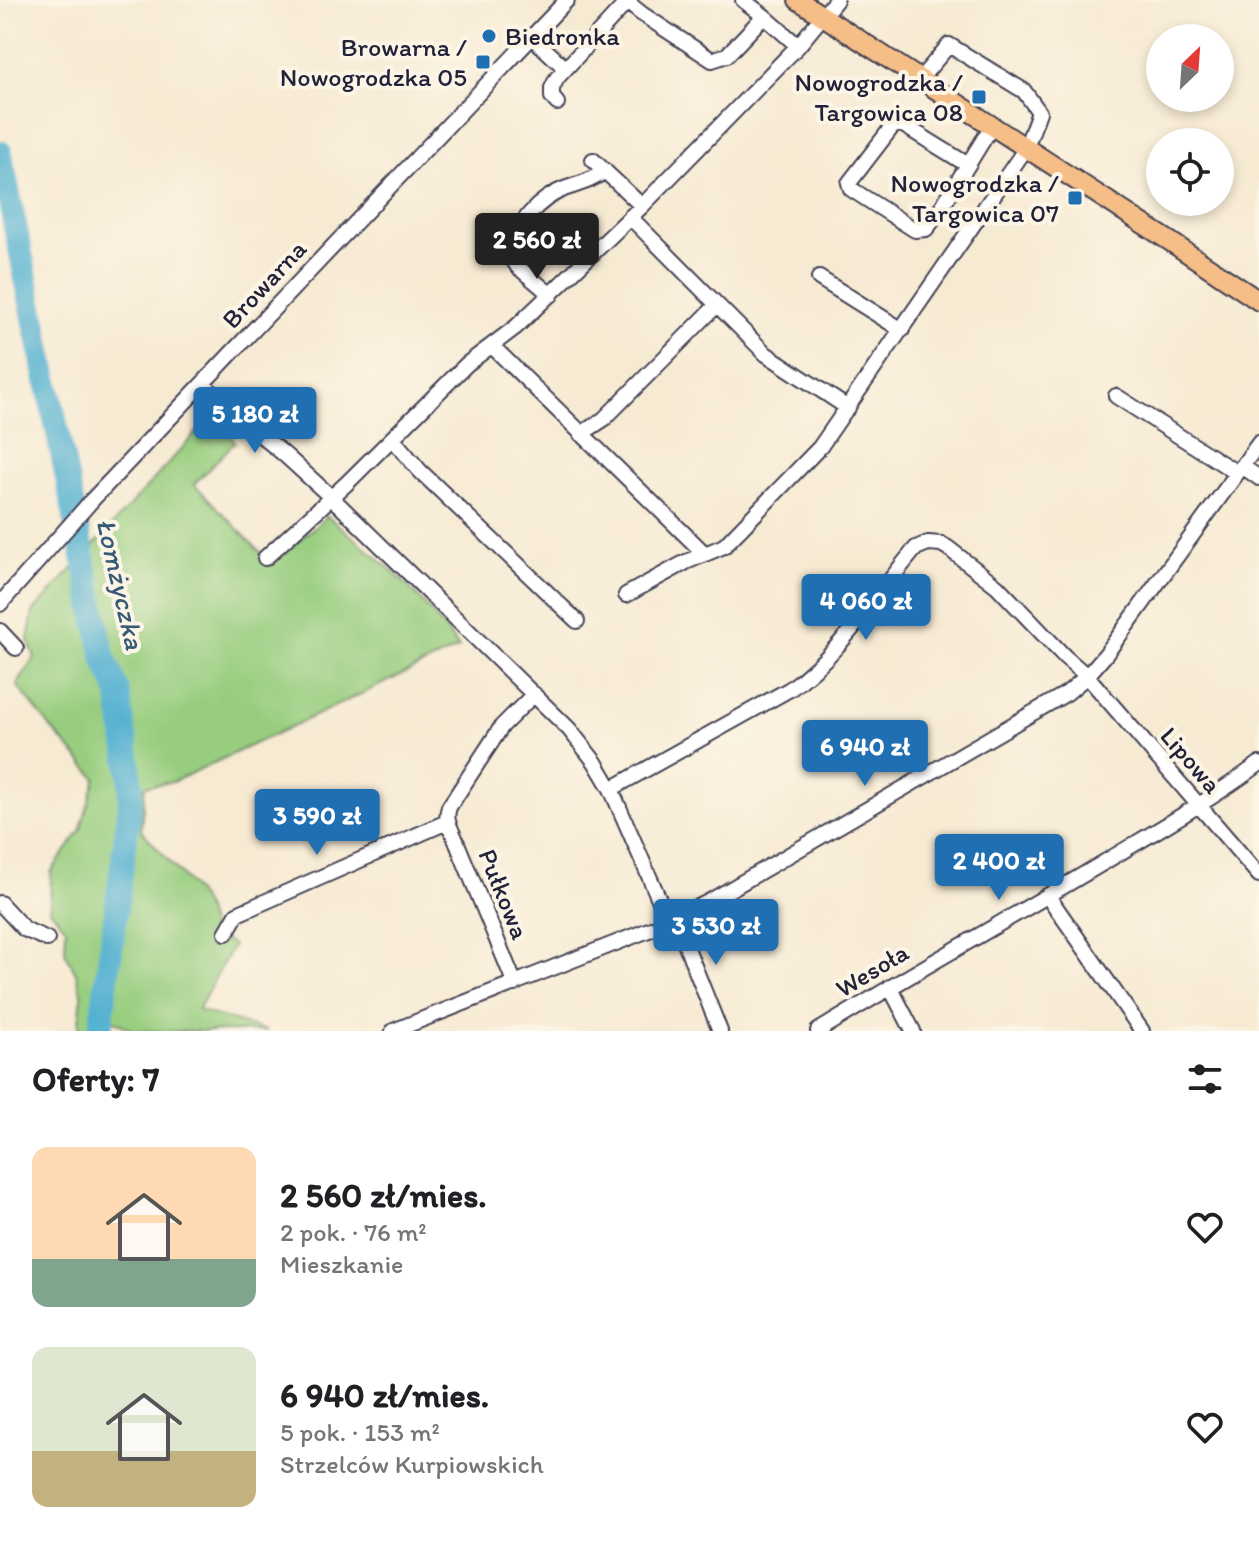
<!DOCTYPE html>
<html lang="pl">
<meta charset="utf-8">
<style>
body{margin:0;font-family:Itim,sans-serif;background:#f2f2f2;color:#202124;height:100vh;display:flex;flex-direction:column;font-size:30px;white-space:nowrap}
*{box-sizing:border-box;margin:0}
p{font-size:26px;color:#757577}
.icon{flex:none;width:44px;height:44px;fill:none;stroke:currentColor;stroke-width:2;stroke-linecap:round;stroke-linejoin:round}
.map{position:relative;height:1031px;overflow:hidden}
.panel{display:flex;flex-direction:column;background:#fff;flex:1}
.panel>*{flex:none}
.needle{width:52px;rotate:25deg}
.tools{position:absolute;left:1146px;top:24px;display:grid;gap:16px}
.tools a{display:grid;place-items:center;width:88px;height:88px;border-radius:50%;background:#fff;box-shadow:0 4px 12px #0003;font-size:40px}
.price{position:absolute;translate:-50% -68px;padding:0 18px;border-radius:8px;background:#1f6fb2;color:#fff;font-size:26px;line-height:52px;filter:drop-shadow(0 2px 4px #0008)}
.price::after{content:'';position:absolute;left:50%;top:48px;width:24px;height:18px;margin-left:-12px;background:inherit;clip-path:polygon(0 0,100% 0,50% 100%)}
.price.selected{background:#222;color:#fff}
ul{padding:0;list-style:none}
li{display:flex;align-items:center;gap:24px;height:200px;padding:0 32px}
li span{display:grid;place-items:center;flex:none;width:224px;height:160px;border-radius:16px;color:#555}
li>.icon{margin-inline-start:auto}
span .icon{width:96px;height:96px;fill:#fffc;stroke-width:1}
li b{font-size:34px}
h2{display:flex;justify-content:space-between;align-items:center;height:96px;padding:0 32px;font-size:34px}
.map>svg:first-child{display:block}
</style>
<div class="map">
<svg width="1259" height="1031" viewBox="0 0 1259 1031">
<rect width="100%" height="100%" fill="#fcf5e5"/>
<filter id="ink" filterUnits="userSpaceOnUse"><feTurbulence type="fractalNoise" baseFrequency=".0125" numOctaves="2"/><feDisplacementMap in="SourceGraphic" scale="16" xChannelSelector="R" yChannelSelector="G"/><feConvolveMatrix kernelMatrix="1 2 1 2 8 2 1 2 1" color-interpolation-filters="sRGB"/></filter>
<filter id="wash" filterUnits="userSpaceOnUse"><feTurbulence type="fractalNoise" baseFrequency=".006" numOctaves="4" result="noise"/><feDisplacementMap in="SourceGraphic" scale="32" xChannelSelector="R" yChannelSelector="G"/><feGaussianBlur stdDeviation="1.8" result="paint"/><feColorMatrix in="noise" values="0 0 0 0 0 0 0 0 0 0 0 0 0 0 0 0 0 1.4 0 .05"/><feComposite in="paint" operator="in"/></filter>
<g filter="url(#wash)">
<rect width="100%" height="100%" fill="#f7ead3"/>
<!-- green -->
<path fill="#98cd7f" stroke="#5d785d" stroke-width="2" d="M 219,422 L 235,442 L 194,484 L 272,564 L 327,516 C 378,557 422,593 459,648 L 173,782 L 145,786 L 141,830 L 187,881 L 204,904 L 212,932 L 233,945 L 198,1010 L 267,1031 L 134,1031 L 111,1019 L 108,1031 L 78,1031 L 82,996 L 76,973 L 65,952 L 66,928 L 50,910 L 51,872 L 80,831 L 96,778 L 52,729 L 17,685 L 35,657 L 28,640 L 33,612 L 197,432 Z"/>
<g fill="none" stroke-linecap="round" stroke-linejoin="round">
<!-- river -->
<path stroke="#53b1d1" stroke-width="24" d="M 0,152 L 104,658 L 118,691 L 129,764 L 131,786 L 129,813 L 100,1031"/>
</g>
</g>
<g filter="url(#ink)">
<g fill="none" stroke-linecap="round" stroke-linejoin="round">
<!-- minor casing -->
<g stroke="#424052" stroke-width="18">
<path id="minor" d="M 627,2 L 642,14 L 712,60 L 727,55 L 764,16 L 743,0
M 764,16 L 798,46
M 532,37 L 565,68
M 557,103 L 552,97 L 552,88 L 557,78 L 629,0
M 593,160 L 642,206
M 968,165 L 905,126 L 899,124 L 892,127 L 849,183 L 851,189 L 915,230 L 926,229 C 936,218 943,205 951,192 C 965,170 978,148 992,126
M 630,217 L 766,354 L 848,408
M 819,278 L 902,330
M 551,295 L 518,267 L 506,249 C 520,224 536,200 564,189 C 581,183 589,182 605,171
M 492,346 L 705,554
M 203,384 L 239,417 L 285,455 L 332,498 L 569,729 L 595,762 L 611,789 L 669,922
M 1116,396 L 1237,473
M 581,434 L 604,419 L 717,305
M 392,438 L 420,471 L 577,621
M 1242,466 L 1259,478
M 265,558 L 346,484 L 467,364 L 516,327 L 642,206 L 798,46 L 836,0
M 626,595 L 686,562 L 724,546 L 820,447 L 1026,148 L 1039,112 L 1024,91 L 949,45 L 920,79
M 0,604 L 93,499 L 567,0
M 0,631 L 16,648
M 611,789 L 790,689 C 842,652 875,596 916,548 L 928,543 L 941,544 L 948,548 L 997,586 L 1065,657 L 1087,676 L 1259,875
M 1048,896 L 1142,1031
M 0,903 L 24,929 L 47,939
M 675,918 L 720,1031
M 226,933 L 237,914 L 447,822
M 515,984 L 454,836 C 449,825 445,819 449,807 L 502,726 L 534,694
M 890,987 L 913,1031
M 393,1031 L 669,922 L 710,901 L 1067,693 L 1087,676 L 1106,654 L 1259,443
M 818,1031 C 912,973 1009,919 1103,863 C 1156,831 1209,801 1259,764"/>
</g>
<!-- major casing -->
<g stroke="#424052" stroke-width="22">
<path id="major" d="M 798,0 L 1171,242 L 1259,301"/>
</g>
<!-- minor -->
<use href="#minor" stroke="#fff" stroke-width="14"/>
<!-- major -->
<use href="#major" stroke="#f6be87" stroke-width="18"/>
</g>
</g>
<!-- markers -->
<g fill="#1f6fb2" stroke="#fcf5e5" stroke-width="3">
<circle cx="489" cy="36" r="8"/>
<rect x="475" y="54" width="16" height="16" rx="4"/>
<rect x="971" y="89" width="16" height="16" rx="4"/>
<rect x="1067" y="190" width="16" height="16" rx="4"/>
</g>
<g text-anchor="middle" stroke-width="8" stroke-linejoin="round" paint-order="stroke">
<!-- poi labels -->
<g font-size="26" fill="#22223b" stroke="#fcf5e5" text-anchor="end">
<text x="505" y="45" text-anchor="start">Biedronka</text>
<text x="467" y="56">Browarna /<tspan x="467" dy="30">Nowogrodzka 05</tspan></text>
<text x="963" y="91">Nowogrodzka /<tspan x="963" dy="30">Targowica 08</tspan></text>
<text x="1059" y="192">Nowogrodzka /<tspan x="1059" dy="30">Targowica 07</tspan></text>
</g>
<!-- street labels -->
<g font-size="26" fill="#22223b" stroke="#fcf5e5">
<text transform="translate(264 284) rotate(-47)" y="9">Browarna</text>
<text transform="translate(1191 760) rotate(49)" y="9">Lipowa</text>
<text transform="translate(504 894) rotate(68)" y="9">Pułkowa</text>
<text transform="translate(872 970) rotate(-31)" y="9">Wesoła</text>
</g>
<!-- water labels -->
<g font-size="28" font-style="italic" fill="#365b77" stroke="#fcf5e5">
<text transform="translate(121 584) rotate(77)" y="10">Łomżyczka</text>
</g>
</g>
</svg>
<div class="tools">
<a><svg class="needle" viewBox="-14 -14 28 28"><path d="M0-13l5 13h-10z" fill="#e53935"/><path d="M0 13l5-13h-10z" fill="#757577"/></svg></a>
<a><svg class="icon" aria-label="locate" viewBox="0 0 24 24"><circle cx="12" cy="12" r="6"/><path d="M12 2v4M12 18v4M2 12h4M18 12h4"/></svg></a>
</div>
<b class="price selected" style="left:537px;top:281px">2 560 zł</b>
<b class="price" style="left:255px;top:455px">5 180 zł</b>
<b class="price" style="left:866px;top:642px">4 060 zł</b>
<b class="price" style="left:865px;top:788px">6 940 zł</b>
<b class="price" style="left:317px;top:857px">3 590 zł</b>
<b class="price" style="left:999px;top:902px">2 400 zł</b>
<b class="price" style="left:716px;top:967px">3 530 zł</b>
</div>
<section class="panel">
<h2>Oferty: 7<svg class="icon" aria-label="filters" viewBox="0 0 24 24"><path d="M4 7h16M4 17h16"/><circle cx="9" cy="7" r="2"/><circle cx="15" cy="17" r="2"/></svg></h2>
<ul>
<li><span style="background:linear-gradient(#ffd9b3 70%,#7fa58c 0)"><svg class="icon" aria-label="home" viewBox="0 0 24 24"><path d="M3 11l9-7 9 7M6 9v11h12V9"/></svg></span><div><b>2 560 zł/mies.</b><p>2 pok. · 76 m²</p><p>Mieszkanie</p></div><svg class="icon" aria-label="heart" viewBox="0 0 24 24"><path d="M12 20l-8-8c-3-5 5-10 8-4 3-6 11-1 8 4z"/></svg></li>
<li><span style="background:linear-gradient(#dfe7d0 65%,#c2b280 0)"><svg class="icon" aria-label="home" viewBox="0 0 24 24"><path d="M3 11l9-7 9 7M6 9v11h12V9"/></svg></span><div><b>6 940 zł/mies.</b><p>5 pok. · 153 m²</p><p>Strzelców Kurpiowskich</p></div><svg class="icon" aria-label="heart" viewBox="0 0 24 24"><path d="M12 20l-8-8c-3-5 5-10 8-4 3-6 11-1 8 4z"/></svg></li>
</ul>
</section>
